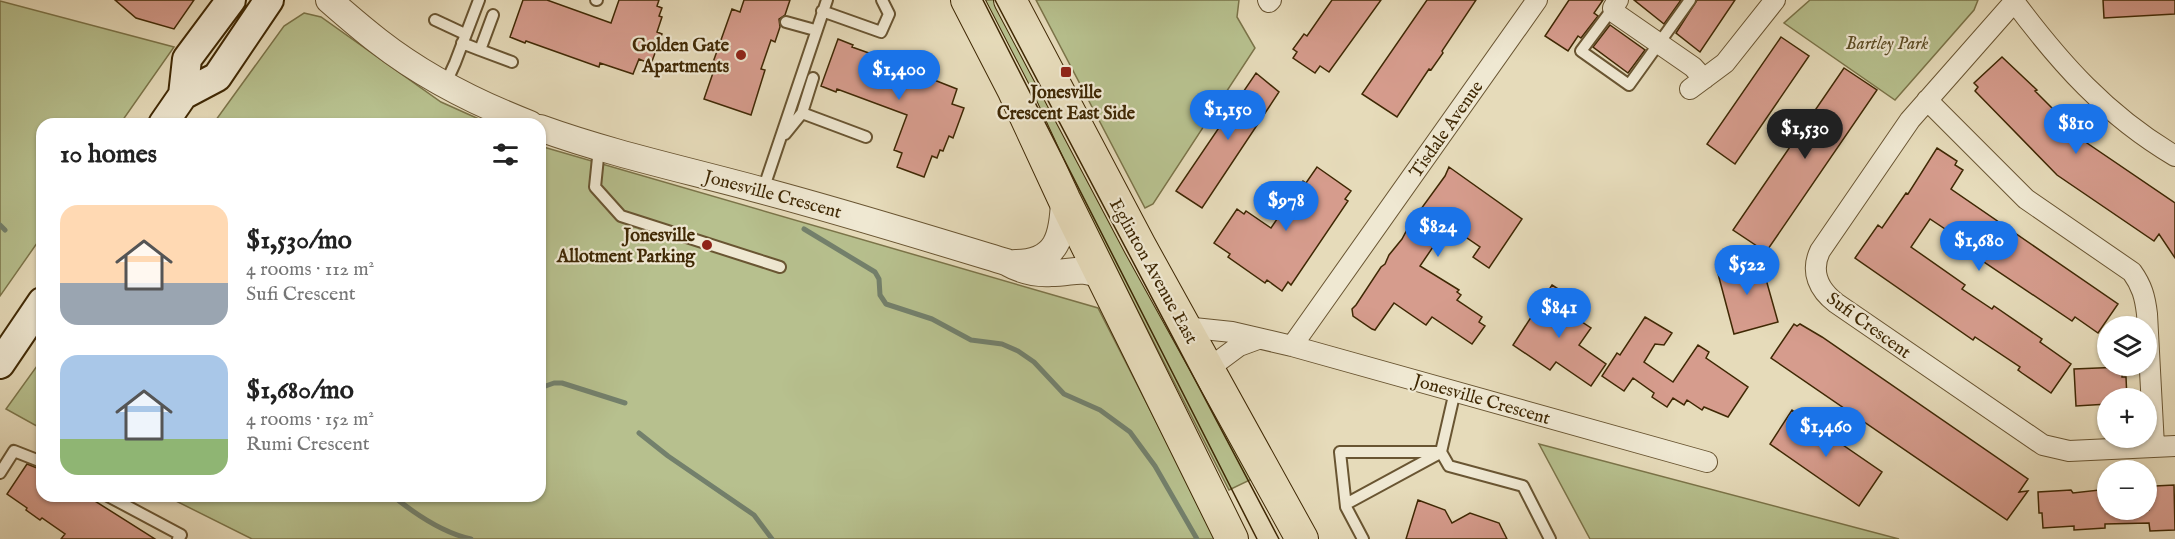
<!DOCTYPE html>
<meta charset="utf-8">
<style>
body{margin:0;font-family:"IM FELL English",serif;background:#f2f2f2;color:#222;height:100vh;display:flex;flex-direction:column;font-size:22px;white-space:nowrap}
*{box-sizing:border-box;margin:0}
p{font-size:20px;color:#767676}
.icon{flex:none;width:33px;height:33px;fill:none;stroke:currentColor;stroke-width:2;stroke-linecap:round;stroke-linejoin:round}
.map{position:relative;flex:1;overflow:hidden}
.side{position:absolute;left:36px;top:118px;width:510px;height:384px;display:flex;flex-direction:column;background:#fff;border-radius:18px;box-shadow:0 2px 4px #0004}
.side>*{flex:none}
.controls{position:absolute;left:2097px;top:316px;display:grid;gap:12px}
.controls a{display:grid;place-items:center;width:60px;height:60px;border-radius:50%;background:#fff;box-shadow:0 2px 4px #0004;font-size:30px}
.price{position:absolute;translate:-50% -51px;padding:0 14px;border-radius:21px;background:#1a73e8;color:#fff;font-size:20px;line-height:39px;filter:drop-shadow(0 2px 3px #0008)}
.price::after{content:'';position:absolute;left:50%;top:36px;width:18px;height:14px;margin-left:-9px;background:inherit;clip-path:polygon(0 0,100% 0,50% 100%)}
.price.current{background:#222;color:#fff}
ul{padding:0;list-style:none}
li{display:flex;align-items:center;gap:18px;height:150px;padding:0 24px}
li span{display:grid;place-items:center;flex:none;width:168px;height:120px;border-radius:18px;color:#555}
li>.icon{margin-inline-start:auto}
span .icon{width:72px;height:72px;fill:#fffc;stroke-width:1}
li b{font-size:26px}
h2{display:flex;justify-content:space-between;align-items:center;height:72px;padding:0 24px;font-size:26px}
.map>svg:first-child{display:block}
</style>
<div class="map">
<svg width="2175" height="539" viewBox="0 0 2175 539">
<rect width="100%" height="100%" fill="#e6dbba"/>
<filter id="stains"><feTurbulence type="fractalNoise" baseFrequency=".00333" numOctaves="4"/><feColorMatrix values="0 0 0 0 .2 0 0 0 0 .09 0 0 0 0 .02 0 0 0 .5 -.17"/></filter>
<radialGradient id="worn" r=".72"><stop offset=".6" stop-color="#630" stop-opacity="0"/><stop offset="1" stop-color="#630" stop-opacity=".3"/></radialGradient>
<!-- green -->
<path fill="#b7c08e" stroke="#7b7449" stroke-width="1.5" d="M 980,0 L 998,0 L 1252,479 L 1229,490 Z
M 1036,0 L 1239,0 L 1237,17 L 1255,48 L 1153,204 L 1145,208 Z
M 1810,0 L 1978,0 L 1974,10 L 1895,100 L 1784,23 Z
M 0,1 L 174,47 L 120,124 L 42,124 L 42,236 L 0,296 Z
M 304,13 L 321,17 L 441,102 L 490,124 L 213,124 L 284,26 Z
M 540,146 L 1098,308 L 1216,539 L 252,539 L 168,497 L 540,496 Z
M 42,359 L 42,429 L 6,409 Z
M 1539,444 L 1899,539 L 1590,539 Z"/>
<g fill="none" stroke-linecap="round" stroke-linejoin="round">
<!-- stream -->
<path stroke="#73806c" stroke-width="5" d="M 0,225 L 5,230
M 804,229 L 875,272 L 879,279 L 880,295 L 886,304 L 932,319 L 971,340 L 1002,344 L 1018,351 L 1034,362 L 1064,394 L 1100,410 L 1130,432 L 1155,466 L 1197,539
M 540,388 L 554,383 L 562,383 L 625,403
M 639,433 L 668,456 L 754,515 L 772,539
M 393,496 C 415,514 444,533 471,539"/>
</g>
<!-- building -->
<path fill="#d69c8d" stroke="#3f2804" stroke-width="1.5" d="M 115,0 L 194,0 L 174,29 L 136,18 Z
M 523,0 L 547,0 L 611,23 L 619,0 L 659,0 L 657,6 L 662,8 L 659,16 L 662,17 L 657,32 L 662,34 L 651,64 L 639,59 L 633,74 L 600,63 L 599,67 L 526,41 L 525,43 L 510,37 Z
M 744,0 L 790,0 L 785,15 L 779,19 L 780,27 L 775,42 L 771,40 L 761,69 L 765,70 L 751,115 L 704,99 L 714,70 L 711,68 L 732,9 L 740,12 Z
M 1332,0 L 1381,0 L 1329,72 L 1320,66 L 1315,73 L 1293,58 L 1297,52 L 1293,49 L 1304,34 L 1307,36 Z
M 1427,0 L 1476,0 L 1442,51 L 1443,53 L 1431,70 L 1429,69 L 1397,117 L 1362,94 Z
M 1569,0 L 1603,0 L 1594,13 L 1598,16 L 1581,38 L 1578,36 L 1568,51 L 1545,36 Z
M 1634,0 L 1681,0 L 1664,24 Z
M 1697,0 L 1735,0 L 1700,52 L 1676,33 Z
M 2103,0 L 2175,0 L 2175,14 L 2104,18 Z
M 1610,25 L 1645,50 L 1628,73 L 1593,47 Z
M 1781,37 L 1809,56 L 1735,164 L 1707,144 Z
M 838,39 L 853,45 L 852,47 L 925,73 L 924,76 L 957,89 L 952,104 L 964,108 L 953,138 L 949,136 L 943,151 L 940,150 L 937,158 L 932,156 L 924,177 L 897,167 L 902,153 L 894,150 L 907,115 L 837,89 L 836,92 L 821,86 Z
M 2002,57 L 2037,90 L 2035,91 L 2068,124 L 2073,124 L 2074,130 L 2084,141 L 2175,203 L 2175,258 L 2159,234 L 2154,241 L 2057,175 L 1975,91 L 1978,87 L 1974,83 Z
M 1844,68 L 1877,90 L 1766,252 L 1733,230 Z
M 1256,73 L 1279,92 L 1202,208 L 1176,191 Z
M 1937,148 L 1957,161 L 1955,165 L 1963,170 L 1951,189 L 2118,304 L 2098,333 L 2075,317 L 2072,321 L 1966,250 L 1969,245 L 1930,219 L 1911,247 L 1965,285 L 1962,289 L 1992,309 L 1994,306 L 2042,339 L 2040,342 L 2071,364 L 2051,393 L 2022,373 L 2018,370 L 2020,367 L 1975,337 L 1973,340 L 1855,258 L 1878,225 L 1882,228 L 1906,193 L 1908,194 Z
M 1317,167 L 1351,191 L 1345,199 L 1348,201 L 1291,285 L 1288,282 L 1282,291 L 1267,280 L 1265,283 L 1228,257 L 1230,254 L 1214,243 L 1237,209 L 1244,214 L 1246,211 L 1271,228 L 1303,181 L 1306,183 Z
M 1449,167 L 1522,219 L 1489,268 L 1473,257 L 1480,247 L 1448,225 L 1420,266 L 1459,290 L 1457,292 L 1461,295 L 1457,300 L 1482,317 L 1479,322 L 1485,326 L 1472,344 L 1432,317 L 1426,325 L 1394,303 L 1375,330 L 1372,329 L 1353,316 L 1352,309 L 1356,305 L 1381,267 L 1385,264 L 1389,255 L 1402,239 L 1409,226 L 1416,220 L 1418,213 L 1445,176 Z
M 1760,258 L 1778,322 L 1734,334 L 1717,270 Z
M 1552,285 L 1569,296 L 1561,308 L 1591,328 L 1579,345 L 1606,364 L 1591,386 L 1556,362 L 1550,370 L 1513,345 Z
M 1645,317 L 1672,333 L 1664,345 L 1655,344 L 1644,362 L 1673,382 L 1698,345 L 1709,352 L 1706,358 L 1748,387 L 1728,417 L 1704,407 L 1702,410 L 1687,400 L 1684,405 L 1673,398 L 1667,407 L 1652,397 L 1654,393 L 1633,378 L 1624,391 L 1602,376 L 1617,353 L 1620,355 Z
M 1794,324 L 1797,326 L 1800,324 L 1822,337 L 2028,479 L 2019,492 L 2028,491 L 2007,520 L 1771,358 Z
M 2122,367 L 2122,377 L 2126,377 L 2127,399 L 2108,399 L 2108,404 L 2076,406 L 2074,369 Z
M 1792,410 L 1882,472 L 1859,506 L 1770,444 Z
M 27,464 L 42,470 L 42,496 L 87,496 L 155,539 L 61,539 L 65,534 L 42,518 L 40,520 L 26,510 L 27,508 L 7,494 Z
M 2174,485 L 2175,530 L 2150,531 L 2149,523 L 2105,524 L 2105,528 L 2074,530 L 2074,526 L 2043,528 L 2042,513 L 2039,513 L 2038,492 L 2071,490 L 2073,493 L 2108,489 L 2108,510 L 2149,510 L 2148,491 L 2155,491 L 2155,486 Z
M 1418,500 L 1445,510 L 1452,523 L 1470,513 L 1499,523 L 1507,539 L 1406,539 Z"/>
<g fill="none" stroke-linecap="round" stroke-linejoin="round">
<!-- service casing -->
<g stroke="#695532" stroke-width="14">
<path id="service" d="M 596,0 L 597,0
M 1613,8 L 1581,51 L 1629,85 L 1690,0
M 822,11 L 881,32 L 889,14 L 882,0
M 435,20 L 465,34
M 786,22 L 815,30
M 462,43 L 480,50 L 493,15
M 480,50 L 512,62
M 445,85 L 455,63 L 479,0
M 802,113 L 813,78
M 785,134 L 802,113 L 866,137
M 599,148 L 595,187 L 621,216 L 780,267
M 763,190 L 827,0
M 1455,391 L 1441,452 L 1449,466 L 1523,486 L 1550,539
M 0,473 L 14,451 L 42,462
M 108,496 L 181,535 L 178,539
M 1346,504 L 1438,454
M 1363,539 L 1346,507 L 1340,452 L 1441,452"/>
</g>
<!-- minor casing -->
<g stroke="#695532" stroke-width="22">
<path id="minor" d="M 1268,0 L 1269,2 L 1271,0
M 1618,0 L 1613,8 L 1615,13 L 1693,67 L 1704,79
M 2013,0 C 2060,63 2106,115 2175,156
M 2014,2 L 1910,120 L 1820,251 C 1810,272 1819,290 1836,303 L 2043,445 L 2069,451 L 2175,446
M 1690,89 L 1725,63 L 1775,0
M 1927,100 L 2026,199 L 2132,272 C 2142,286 2145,297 2147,314 L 2154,446
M 1184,327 L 1232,332 L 1292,346 L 1707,462
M 1292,346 L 1537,0
M 1208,369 L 1239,346 L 1258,339"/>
</g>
<!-- tertiary casing -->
<g stroke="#695532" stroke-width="28">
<path id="tertiary" d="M 329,0 C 345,14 361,28 378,41 C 424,77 476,103 530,124
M 540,128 C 612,154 687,170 760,190 C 843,212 924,237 1006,262 C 1020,270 1035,274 1051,273 C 1074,273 1080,266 1102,276
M 1015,263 C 1058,263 1063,235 1064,199"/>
</g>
<!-- secondary casing -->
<g stroke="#3f2804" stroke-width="32">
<path id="secondary" d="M 183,95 L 217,77 L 269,0
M 163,124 L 183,95 L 187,59 L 231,0
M 0,364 L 42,302"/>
</g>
<!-- primary casing -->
<g stroke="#3f2804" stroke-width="34">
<path id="primary" d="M 967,0 L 1014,91 L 1064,199 L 1232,539
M 1010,0 L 1140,246 L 1302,539"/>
</g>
<!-- service -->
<use href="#service" stroke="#efe8d2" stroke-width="10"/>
<!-- minor -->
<use href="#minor" stroke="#efe8d2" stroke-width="20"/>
<!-- tertiary -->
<use href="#tertiary" stroke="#efe8d2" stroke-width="26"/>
<!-- secondary -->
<use href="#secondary" stroke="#efe8d2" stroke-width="28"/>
<!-- primary -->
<use href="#primary" stroke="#e6dbba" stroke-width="32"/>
<!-- tram -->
<path stroke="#3f2804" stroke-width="1.5" d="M 983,0 L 1257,539
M 995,0 L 1279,539"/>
</g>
<!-- markers -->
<g fill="#8f2418" stroke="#efe8d2" stroke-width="2">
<circle cx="741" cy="55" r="6"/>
<rect x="1060" y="66" width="12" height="12" rx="3"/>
<circle cx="707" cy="245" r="6"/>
</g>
<g text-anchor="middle" stroke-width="4.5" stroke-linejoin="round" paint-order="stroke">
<!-- park labels -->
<g font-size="18" font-style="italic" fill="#5d4e26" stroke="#efe8d2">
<text x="1887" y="49">Bartley Park</text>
</g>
<!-- poi labels -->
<g font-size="18" font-weight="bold" fill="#3f2804" stroke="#efe8d2" text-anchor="end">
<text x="729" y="51">Golden Gate<tspan x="729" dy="21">Apartments</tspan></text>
<text x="1066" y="98" text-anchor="middle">Jonesville<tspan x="1066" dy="21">Crescent East Side</tspan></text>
<text x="695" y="241">Jonesville<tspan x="695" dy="21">Allotment Parking</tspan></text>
</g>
<!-- street labels -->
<g font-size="18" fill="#3f2804" stroke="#efe8d2">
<text transform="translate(1446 129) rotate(-55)" y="6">Tisdale Avenue</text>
<text transform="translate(773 194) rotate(15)" y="6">Jonesville Crescent</text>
<text transform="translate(1154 271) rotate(61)" y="6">Eglinton Avenue East</text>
<text transform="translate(1869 325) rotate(36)" y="6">Sufi Crescent</text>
<text transform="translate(1482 399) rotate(16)" y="6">Jonesville Crescent</text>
</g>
</g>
<rect width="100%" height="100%" filter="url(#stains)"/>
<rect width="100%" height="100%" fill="url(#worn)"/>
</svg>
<div class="controls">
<a><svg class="icon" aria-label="layers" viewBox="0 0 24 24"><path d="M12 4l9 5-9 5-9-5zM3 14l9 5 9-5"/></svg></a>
<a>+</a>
<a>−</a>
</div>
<b class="price" style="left:899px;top:101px">$1,400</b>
<b class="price" style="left:1228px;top:141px">$1,150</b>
<b class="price" style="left:2076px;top:155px">$810</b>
<b class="price current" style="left:1805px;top:160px">$1,530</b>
<b class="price" style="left:1286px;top:232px">$978</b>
<b class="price" style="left:1438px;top:258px">$824</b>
<b class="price" style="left:1979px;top:272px">$1,680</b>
<b class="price" style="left:1747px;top:296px">$522</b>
<b class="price" style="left:1559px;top:339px">$841</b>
<b class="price" style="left:1826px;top:458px">$1,460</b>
<section class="side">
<h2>10 homes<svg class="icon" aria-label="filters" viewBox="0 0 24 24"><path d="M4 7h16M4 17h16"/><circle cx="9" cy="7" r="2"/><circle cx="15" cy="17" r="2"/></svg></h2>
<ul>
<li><span style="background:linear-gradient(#ffd9b3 65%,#9aa5b1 0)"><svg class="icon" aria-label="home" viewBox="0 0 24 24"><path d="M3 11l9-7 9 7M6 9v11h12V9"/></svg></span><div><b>$1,530/mo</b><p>4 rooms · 112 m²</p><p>Sufi Crescent</p></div></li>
<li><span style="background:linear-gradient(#a9c7e8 70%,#8fb573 0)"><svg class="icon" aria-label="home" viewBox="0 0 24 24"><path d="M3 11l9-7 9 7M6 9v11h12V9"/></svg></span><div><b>$1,680/mo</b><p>4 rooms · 152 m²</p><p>Rumi Crescent</p></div></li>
</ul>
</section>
</div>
